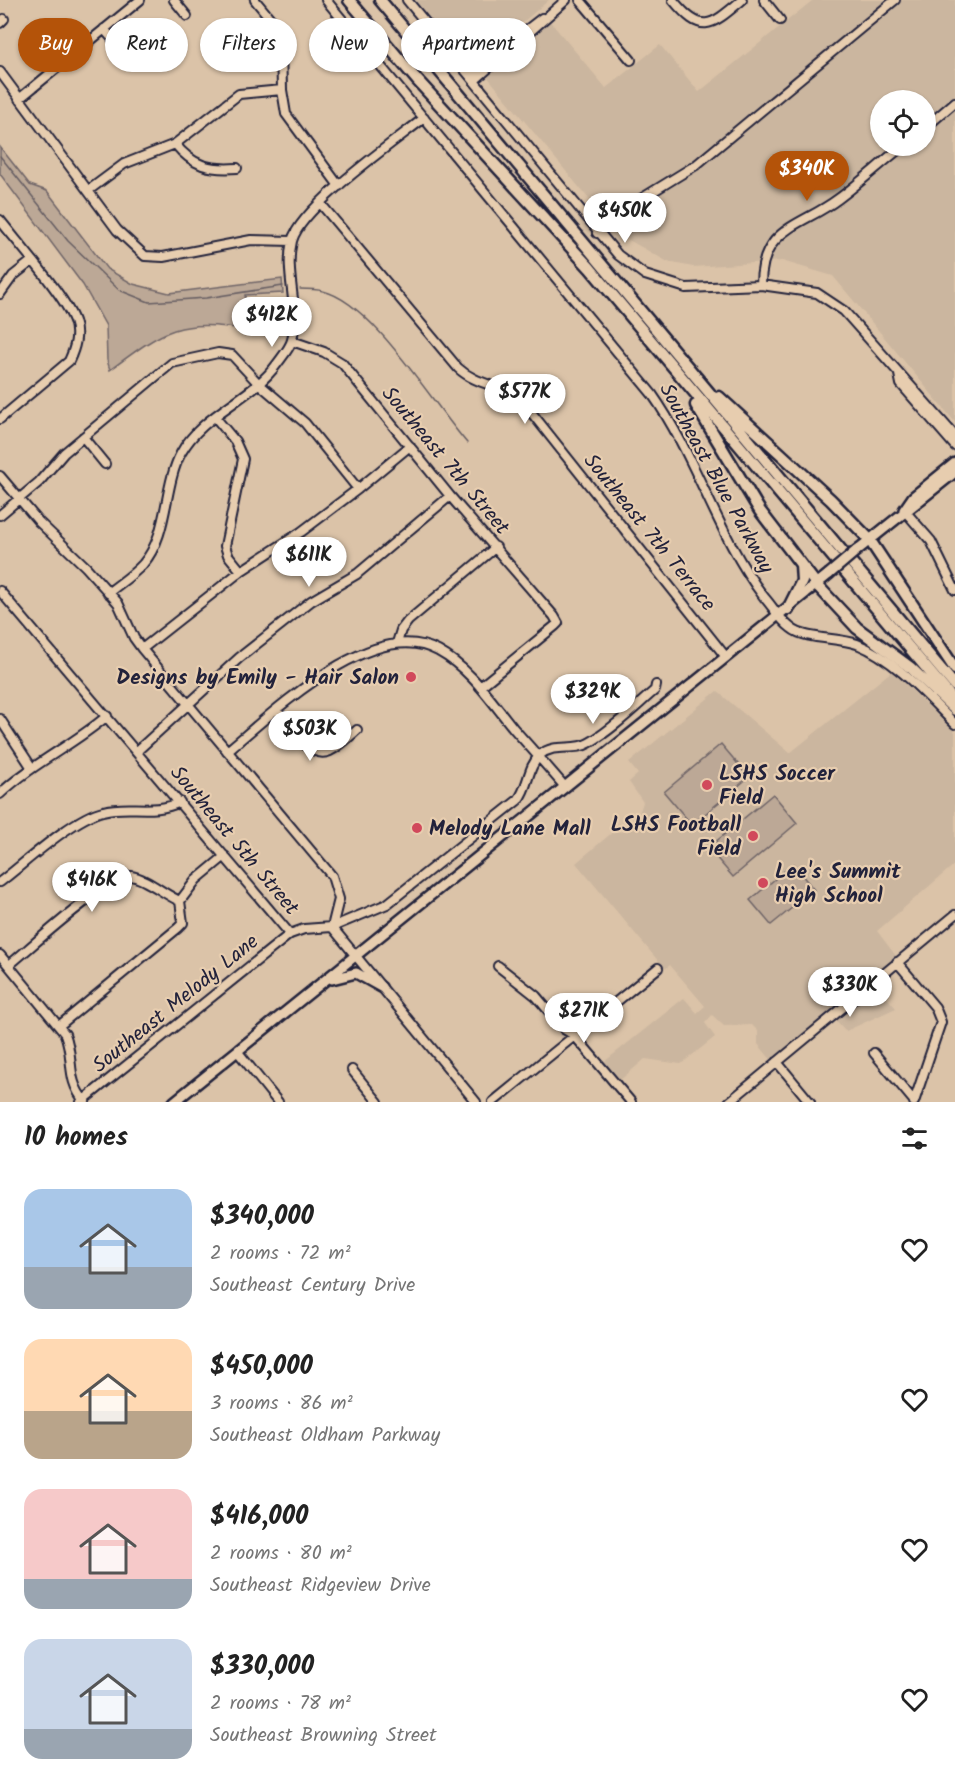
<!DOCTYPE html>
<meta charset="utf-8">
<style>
body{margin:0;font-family:Kalam,sans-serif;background:#f2f2f2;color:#222;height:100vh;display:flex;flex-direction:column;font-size:22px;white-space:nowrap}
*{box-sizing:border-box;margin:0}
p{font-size:20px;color:#767676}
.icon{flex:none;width:33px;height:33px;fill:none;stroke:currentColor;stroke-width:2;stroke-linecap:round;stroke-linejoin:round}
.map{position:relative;height:1102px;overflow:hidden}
.sheet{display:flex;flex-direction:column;background:#fff;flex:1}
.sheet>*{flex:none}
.hud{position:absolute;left:18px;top:18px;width:600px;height:54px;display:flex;gap:12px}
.buttons{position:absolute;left:870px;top:90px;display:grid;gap:12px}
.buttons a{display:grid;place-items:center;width:66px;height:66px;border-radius:50%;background:#fff;box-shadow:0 2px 4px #0004;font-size:30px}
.price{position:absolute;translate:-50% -51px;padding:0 14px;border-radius:21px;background:#fff;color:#222;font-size:20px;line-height:39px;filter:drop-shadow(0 2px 3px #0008)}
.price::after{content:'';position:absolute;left:50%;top:36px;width:18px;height:14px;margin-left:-9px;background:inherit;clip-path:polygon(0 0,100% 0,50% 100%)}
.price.selected{background:#b45309;color:#fff}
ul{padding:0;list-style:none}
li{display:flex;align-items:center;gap:18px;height:150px;padding:0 24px}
li span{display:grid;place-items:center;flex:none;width:168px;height:120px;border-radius:18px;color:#555}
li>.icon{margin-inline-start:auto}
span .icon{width:72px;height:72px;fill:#fffc;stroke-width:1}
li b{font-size:26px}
h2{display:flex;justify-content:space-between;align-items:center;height:72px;padding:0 24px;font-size:26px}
.tag{padding:0 21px;border-radius:27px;background:#fff;box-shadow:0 2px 4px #0004;font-size:21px;line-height:54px}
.tag.selected{background:#b45309;color:#fff}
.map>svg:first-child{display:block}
</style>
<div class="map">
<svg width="955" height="1102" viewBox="0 0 955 1102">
<rect width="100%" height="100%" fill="#dbc3a8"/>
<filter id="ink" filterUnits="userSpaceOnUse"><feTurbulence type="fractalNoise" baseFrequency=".0167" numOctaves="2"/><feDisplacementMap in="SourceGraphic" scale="12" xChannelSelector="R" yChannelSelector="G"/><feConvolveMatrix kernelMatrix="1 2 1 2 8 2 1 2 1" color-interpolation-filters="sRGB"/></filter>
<g filter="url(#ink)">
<!-- built -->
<path fill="#cbb69f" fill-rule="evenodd" d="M 415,0 L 549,0 L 471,66 Z
M 813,0 L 955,0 L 955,422 L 833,276 L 782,261 L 693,267 L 668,262 L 618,234 L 486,75 L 537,32 L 548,19 L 606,88 L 660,45 L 699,92 ZM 880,100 L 926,100 L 926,146 L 880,146 Z
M 892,671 L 955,732 L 955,864 L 877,931 L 896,956 L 870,979 L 896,1008 L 846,1031 L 829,1013 L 773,1062 L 758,1044 L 758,1031 L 752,1025 L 724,1026 L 712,1015 L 705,1023 L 715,1037 L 681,1064 L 645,1059 L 619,1081 L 604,1062 L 684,998 L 697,1013 L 705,1006 L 670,965 L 665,969 L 576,863 L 614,831 L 622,832 L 639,814 L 643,802 L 629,782 L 638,774 L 629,763 L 717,691 L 790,753 Z"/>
<!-- green -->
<path fill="#bca896" stroke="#6f6568" stroke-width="1.5" d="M 0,147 L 30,185 L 47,191 L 107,269 L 133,284 L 169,293 L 282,279 L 283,293 L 245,295 L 249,330 C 179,318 165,329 110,370 L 107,360 L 106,326 L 83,285 L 0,174 Z
M 721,744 L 749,777 L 692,825 L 664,792 Z
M 773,794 L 797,823 L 733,877 L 708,848 Z
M 793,864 L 814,890 L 771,925 L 750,900 Z"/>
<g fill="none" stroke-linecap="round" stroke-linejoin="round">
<!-- stream -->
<path stroke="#655d62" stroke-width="1.5" d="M 0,156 L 68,241 L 119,290 L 149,302 L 206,298 L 283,286
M 300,289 C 307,289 316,289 323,291 C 373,303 432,403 467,443"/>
<!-- minor casing -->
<g stroke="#22223b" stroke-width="12">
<path id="minor" d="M 174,0 L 187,16
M 255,0 L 274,23 L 281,46 L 282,90 L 286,114 L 339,186
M 326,0 L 652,394 C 697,458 717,535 764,597 C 773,607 780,620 791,628 C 805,640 838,637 857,644 C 895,659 927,696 955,724
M 407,0 L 618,255 L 645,275 L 686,288 L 761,285 L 817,293 L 844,311 L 955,436
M 580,0 L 631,60
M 673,0 C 702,35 710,27 742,0
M 764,0 L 780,20
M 0,23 L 4,19
M 104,29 L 131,60
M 0,72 L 117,230 L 145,256 L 163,257 L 251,240 L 292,241
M 470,74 L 542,18
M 475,80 L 566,0
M 19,99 L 140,0
M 926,127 L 955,102
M 175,144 C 193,166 209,170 237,168
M 89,190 L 124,164 L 175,144 L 239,94 L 282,90
M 321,204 L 458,368 C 477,386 505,385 523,402 L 726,657
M 0,220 C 18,243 65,296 74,321 C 79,335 75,348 69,361 L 0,419
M 597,233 L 631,205 L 696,165 L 895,0
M 761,285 C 761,227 801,227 838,199 C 861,182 881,163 903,146
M 0,294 L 13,276 L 32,261
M 292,341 L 324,352 L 342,363 L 450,496 L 554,616 L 558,623 L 555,626 L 480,687
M 899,374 L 901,384 L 955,446
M 215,417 L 235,441 L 243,459 L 225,546 L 228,555 L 241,571
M 83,437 L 105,464
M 0,476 L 39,522 L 86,567 L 118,603 L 134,638 L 142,649 L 332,876 L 339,899 L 332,927
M 904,510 L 931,541 L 955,590
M 0,515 L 39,482 L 64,453 L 172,363 L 218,353 L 232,355 L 258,383 L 305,423 L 358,489
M 0,591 L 290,934
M 108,593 C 119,584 133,575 143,564 C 169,534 163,487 181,453 C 202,414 252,399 277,364 C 282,357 290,348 292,340 C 300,308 284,273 292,241 C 301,207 394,142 424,118
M 397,643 L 401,630 L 408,621 L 496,547
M 142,649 L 241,571 L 301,532 L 358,489 L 410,446
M 277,710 C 288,723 308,761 330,751 C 340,746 349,737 357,730
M 0,719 L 32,768
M 137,751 L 239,658 L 311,601 L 357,574 L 450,496
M 227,751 C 274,712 374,615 438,651 C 471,669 491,701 514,729 C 531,748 548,767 565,787
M 0,794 C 33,763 73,745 107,716
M 0,882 C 25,863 73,818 103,811 C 129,804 154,815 180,802
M 332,927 L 476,1102
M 0,955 L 65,1034 C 75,1060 65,1078 85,1102
M 897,962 L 935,1007 L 941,1022 L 914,1102
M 9,965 C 29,949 111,873 131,876 C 146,878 165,895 180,901
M 498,966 L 536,996 L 564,1029 L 574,1035 L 631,1102
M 60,1025 L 178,928 L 183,923 L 180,901 L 196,880 L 225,856
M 238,1052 L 278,1102
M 874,1053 L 914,1101
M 777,1062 L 810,1102
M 352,1070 L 378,1102
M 81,1102 L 290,934 L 304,929 L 332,927 L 387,904 L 518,800 C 529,786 527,768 540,755 C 555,742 574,752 589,743 C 613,729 634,708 655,690 L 656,685
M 493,1102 L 658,968
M 729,1102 L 955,915"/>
</g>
<!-- major casing -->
<g stroke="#22223b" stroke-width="14">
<path id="major" d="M 904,510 L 913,497 L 955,463
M 856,551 L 955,472
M 332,979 L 356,973 L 381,987
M 174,1102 L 829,574"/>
</g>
<!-- highway casing -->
<g stroke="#22223b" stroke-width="15">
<path id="highway" d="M 349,0 L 417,80 L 590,268 L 955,702
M 380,0 L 955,686
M 719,397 L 831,500 L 869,539 L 955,669
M 696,405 L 760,511 L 816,584 L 857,628 L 911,668 L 955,710
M 788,609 L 802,581 L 801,565"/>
</g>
<!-- minor -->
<use href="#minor" stroke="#e7cdaf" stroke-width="8"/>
<!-- major -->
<use href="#major" stroke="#e7cdaf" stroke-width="9"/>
<!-- highway -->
<use href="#highway" stroke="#e7cdaf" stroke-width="10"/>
<!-- major-bridge casing -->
<g stroke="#22223b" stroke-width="14" stroke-linecap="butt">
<path id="major-bridge" d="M 829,574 L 856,551"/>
</g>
<!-- major-bridge -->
<use href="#major-bridge" stroke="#e7cdaf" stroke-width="9"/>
</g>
</g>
<!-- markers -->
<g fill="#d1495b" stroke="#e7cdaf" stroke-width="2">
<circle cx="411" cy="677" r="6"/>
<circle cx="707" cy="785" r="6"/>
<circle cx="417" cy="828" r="6"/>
<circle cx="753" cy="836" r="6"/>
<circle cx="763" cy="883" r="6"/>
</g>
<g text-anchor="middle" stroke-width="4.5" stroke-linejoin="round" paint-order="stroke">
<!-- street labels -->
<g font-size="21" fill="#22223b" stroke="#e7cdaf">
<text transform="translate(446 460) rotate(50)" y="7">Southeast 7th Street</text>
<text transform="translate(717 478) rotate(61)" y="7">Southeast Blue Parkway</text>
<text transform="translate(650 532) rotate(51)" y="7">Southeast 7th Terrace</text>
<text transform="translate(235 840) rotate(50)" y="7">Southeast 5th Street</text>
<text transform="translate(175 1003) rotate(-39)" y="7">Southeast Melody Lane</text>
</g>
<!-- poi labels -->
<g font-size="21" font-weight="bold" fill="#22223b" stroke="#e7cdaf" text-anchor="start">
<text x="399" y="684" text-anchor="end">Designs by Emily - Hair Salon</text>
<text x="719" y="780">LSHS Soccer<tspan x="719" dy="24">Field</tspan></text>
<text x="741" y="831" text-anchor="end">LSHS Football<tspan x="741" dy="24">Field</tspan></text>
<text x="429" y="835">Melody Lane Mall</text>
<text x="775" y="878">Lee's Summit<tspan x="775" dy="24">High School</tspan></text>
</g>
</g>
</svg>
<div class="buttons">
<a><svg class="icon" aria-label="locate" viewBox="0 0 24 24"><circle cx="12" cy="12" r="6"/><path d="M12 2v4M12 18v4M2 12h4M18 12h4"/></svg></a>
</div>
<b class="price selected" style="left:807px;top:202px">$340K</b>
<b class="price" style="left:625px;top:244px">$450K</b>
<b class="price" style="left:272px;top:348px">$412K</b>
<b class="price" style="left:525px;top:425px">$577K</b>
<b class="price" style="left:309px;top:588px">$611K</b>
<b class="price" style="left:593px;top:725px">$329K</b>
<b class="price" style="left:310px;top:762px">$503K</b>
<b class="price" style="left:92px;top:913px">$416K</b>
<b class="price" style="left:850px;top:1018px">$330K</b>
<b class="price" style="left:584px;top:1044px">$271K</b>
<div class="hud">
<a class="tag selected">Buy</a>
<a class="tag">Rent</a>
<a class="tag">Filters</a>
<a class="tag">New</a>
<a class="tag">Apartment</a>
</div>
</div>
<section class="sheet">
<h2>10 homes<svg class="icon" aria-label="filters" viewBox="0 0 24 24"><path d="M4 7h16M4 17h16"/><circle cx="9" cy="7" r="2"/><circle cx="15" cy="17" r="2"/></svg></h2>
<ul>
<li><span style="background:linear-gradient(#a9c7e8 65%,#9aa5b1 0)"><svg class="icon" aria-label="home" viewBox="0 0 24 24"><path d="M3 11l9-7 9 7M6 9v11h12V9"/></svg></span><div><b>$340,000</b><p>2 rooms · 72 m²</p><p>Southeast Century Drive</p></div><svg class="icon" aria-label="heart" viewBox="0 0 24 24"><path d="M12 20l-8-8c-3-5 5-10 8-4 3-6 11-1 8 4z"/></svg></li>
<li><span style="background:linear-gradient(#ffd9b3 60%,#b9a48a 0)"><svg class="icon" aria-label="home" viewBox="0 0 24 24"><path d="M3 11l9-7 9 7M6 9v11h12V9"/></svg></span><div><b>$450,000</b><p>3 rooms · 86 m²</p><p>Southeast Oldham Parkway</p></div><svg class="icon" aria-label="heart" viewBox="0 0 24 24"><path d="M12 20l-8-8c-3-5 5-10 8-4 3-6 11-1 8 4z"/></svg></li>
<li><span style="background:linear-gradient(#f6c9c9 75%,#9aa5b1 0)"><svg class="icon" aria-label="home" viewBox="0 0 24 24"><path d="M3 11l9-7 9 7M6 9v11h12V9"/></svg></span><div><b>$416,000</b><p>2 rooms · 80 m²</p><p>Southeast Ridgeview Drive</p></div><svg class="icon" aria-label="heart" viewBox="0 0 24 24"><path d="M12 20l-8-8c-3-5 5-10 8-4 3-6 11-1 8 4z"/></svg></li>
<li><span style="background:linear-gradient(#c9d6e8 75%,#9aa5b1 0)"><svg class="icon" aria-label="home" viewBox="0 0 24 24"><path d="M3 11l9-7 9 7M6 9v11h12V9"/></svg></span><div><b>$330,000</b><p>2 rooms · 78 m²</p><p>Southeast Browning Street</p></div><svg class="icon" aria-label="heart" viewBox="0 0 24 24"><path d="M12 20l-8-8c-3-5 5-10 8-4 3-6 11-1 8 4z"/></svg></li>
</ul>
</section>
